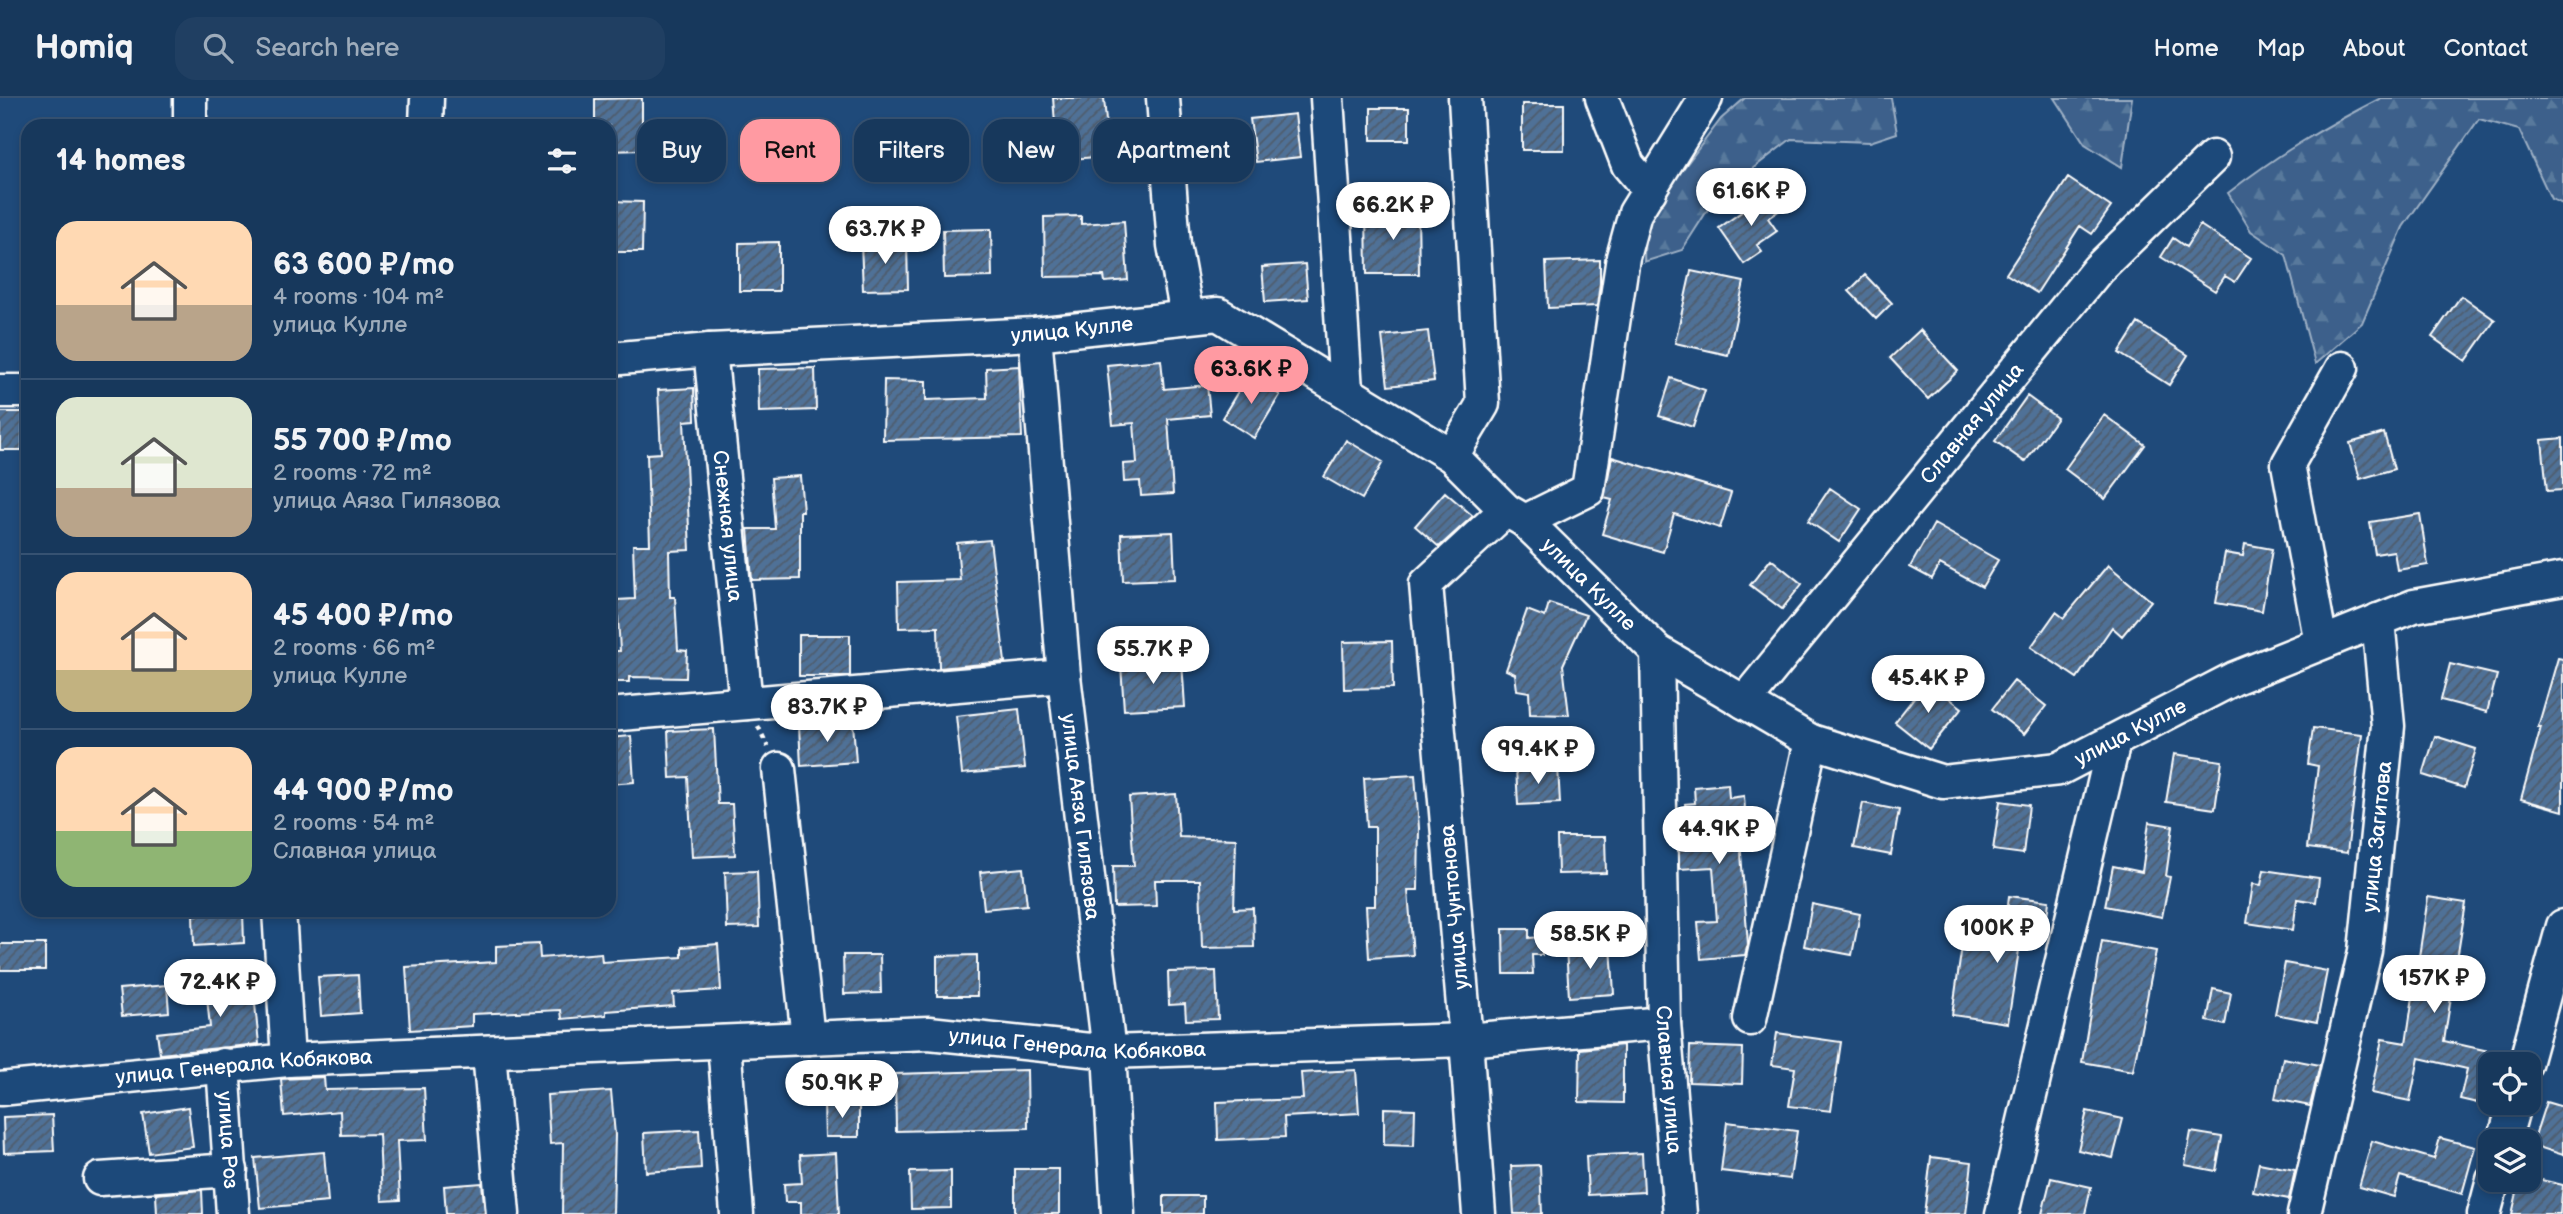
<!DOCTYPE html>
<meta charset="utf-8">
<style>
body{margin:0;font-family:"Balsamiq Sans",sans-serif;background:#203f62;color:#f1f3f6;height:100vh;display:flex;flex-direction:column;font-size:26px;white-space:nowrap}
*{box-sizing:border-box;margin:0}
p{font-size:23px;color:#9eacbb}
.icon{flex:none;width:38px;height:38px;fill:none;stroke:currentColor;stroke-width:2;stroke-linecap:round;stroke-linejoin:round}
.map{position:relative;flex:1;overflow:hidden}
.panel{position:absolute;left:21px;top:21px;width:595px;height:798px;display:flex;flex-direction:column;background:#17385c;border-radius:21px;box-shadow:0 4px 10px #0003,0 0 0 2px #365272}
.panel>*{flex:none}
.guide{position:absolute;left:637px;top:21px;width:665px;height:63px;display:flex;gap:14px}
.tools{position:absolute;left:2478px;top:954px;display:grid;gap:14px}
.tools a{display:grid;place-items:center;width:63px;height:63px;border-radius:14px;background:#17385c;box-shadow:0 4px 10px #0003,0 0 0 2px #365272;font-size:35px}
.price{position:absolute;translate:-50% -60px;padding:0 16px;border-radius:24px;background:#fff;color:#222;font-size:23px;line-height:46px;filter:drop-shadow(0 2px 4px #0008)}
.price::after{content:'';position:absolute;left:50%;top:42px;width:21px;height:16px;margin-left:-10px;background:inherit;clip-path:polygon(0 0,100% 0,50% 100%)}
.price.selected{background:#ff9aa2;color:#111}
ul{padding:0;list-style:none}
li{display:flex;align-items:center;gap:21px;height:175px;padding:0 35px}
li+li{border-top:2px solid #365272}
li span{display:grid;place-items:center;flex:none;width:196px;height:140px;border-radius:21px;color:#555}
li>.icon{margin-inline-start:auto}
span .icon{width:84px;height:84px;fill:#fffc;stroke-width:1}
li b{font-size:30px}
h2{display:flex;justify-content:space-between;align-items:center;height:84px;padding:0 35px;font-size:30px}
.chip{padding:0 24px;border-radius:21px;background:#17385c;box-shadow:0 4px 10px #0003,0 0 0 2px #365272;font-size:24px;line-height:63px}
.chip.selected{background:#ff9aa2;color:#111}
header{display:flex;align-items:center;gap:42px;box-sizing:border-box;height:98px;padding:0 35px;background:#17385c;border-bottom:2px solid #365272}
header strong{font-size:33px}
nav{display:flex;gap:38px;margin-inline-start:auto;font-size:24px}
.search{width:490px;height:63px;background:#203f62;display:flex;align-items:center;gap:18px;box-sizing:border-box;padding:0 24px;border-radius:21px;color:#9eacbb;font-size:26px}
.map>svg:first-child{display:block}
</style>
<header>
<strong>Homiq</strong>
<div class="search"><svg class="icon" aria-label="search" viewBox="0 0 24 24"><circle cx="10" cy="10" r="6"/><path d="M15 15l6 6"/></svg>Search here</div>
<nav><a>Home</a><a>Map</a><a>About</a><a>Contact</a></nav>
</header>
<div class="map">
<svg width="2563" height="1116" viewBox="0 0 2563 1116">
<defs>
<pattern id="forest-firs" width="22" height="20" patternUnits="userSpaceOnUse" patternTransform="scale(1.75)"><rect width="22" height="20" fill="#3c618b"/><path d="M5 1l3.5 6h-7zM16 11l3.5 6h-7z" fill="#59799c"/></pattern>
<pattern id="building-hatch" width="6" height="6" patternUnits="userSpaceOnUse" patternTransform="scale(1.75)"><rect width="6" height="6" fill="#507197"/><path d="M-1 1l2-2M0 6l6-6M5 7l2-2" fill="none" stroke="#4e5b6a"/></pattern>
</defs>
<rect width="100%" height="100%" fill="#1f4a7a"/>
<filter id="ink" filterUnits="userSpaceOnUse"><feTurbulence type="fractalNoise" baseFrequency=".0143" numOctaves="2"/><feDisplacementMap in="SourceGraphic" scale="14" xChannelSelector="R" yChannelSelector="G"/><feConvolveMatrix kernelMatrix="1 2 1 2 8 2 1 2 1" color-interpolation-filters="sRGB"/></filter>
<g filter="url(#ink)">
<!-- forest -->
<path fill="url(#forest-firs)" stroke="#9eb0c5" stroke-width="2" d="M 1745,0 L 1891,0 L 1897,35 L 1870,44 L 1791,41 L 1716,99 L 1682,152 L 1644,164 L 1645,121 L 1721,21 Z
M 2055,0 L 2132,0 L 2122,69 L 2085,46 Z
M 2381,0 L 2563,0 L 2563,106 L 2551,101 L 2519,32 L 2479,21 L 2403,129 L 2362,225 L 2315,266 L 2286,157 L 2251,133 L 2228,95 C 2278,56 2324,29 2381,0 Z"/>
<!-- building -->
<path fill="url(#building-hatch)" stroke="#fff" stroke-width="2" d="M 642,0 L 642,52 L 609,53 L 609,28 L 595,28 L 595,1 Z
M 1053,0 L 1104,0 L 1109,58 L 1058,62 Z
M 1522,6 L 1564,6 L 1564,52 L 1522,52 Z
M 1371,10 L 1409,10 L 1409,42 L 1371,42 Z
M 1295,16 L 1300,59 L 1256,64 L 1250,21 Z
M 2068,80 L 2111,109 L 2092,136 L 2080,128 L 2037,195 L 2006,176 Z
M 1768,95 L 1780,112 L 1768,120 L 1777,133 L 1757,147 L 1762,154 L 1744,166 L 1719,130 Z
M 609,103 L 643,104 L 642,154 L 609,154 Z
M 1418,112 L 1419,176 L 1367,176 L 1366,113 Z
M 1081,118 L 1081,126 L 1124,123 L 1128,182 L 1105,184 L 1104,178 L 1045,179 L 1044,119 Z
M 2200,127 L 2251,160 L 2235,184 L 2225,178 L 2215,193 L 2161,159 L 2173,140 L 2186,149 Z
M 991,131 L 992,179 L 944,180 L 943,132 Z
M 779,144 L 779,193 L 739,193 L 739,145 Z
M 907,144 L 908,191 L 863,192 L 861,145 Z
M 1600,162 L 1600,185 L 1597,208 L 1548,210 L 1546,164 Z
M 1305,166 L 1308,201 L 1265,204 L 1262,169 Z
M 1691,173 L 1744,184 L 1728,257 L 1675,245 Z
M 1865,177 L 1892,205 L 1876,221 L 1849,193 Z
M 2461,198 L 2495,222 L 2466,263 L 2432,239 Z
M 2138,225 L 2188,257 L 2169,287 L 2119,255 Z
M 1920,232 L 1958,273 L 1928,301 L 1890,260 Z
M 1428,233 L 1434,283 L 1388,288 L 1382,238 Z
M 1161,262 L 1164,291 L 1207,287 L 1210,317 L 1168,321 L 1173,396 L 1141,398 L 1140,383 L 1124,384 L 1123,366 L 1137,365 L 1134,325 L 1113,327 L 1107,267 Z
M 1019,268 L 1022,339 L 883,342 L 884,282 L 926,283 L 926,302 L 987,300 L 986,270 Z
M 815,270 L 816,312 L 759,314 L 758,271 Z
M 1248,277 L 1280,297 L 1254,340 L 1222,320 Z
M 1671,280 L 1705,292 L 1693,329 L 1659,318 Z
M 694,290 L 695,322 L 684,323 L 690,452 L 669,453 L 670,499 L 675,499 L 678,552 L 687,553 L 686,580 L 629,579 L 629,584 L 609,584 L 609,553 L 620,553 L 617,502 L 635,501 L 633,447 L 650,447 L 647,356 L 661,355 L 658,292 Z
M 2027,298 L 2057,320 L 2025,364 L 1995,343 Z
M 0,314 L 23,314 L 22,352 L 0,352 Z
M 2104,317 L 2145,347 L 2105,401 L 2065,371 Z
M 2384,335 L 2394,371 L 2360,381 L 2350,345 Z
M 2563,340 L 2563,392 L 2547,393 L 2542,342 Z
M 1346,342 L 1383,364 L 1362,401 L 1324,379 Z
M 1612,359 L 1731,395 L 1720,430 L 1674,416 L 1663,454 L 1602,436 L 1612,402 L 1604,400 Z
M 800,378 L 803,413 L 800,413 L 800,481 L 752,482 L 748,431 L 775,431 L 771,380 Z
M 1830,390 L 1861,411 L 1839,444 L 1808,423 Z
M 1445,394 L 1473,418 L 1439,449 L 1415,428 Z
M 2420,416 L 2428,467 L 2397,472 L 2394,453 L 2375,456 L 2370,424 Z
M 1934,426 L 1998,462 L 1982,489 L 1940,466 L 1932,481 L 1910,469 Z
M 1173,434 L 1175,481 L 1123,483 L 1121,436 Z
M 990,442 L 1005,564 L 939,570 L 938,529 L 899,530 L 898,484 L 960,482 L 957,445 Z
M 2245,446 L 2272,451 L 2262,513 L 2216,505 L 2225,455 L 2243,458 Z
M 1771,461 L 1802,486 L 1782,511 L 1750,487 Z
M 2108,467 L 2151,503 L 2122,538 L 2112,529 L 2077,580 L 2031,549 L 2056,514 L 2064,520 Z
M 1549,505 L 1586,517 L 1563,567 L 1569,617 L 1530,616 L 1529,594 L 1517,592 L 1515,576 L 1506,572 L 1527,512 L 1545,519 Z
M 799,537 L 850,537 L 850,578 L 799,578 Z
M 1392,543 L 1393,590 L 1344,591 L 1343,544 Z
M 2558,560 L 2563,561 L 2563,713 L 2521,701 L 2541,629 L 2538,629 Z
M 1182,563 L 1185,609 L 1124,612 L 1121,567 Z
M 2450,566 L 2497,577 L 2487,614 L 2441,602 Z
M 1927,583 L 1962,610 L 1929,651 L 1895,624 Z
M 2014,583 L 2046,608 L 2024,636 L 1992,611 Z
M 1019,611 L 1025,670 L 962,676 L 956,618 Z
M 853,625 L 856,664 L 801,668 L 799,628 Z
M 2313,630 L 2362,636 L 2347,755 L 2307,750 L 2318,668 L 2308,666 Z
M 714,631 L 718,706 L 732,706 L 735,757 L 692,759 L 688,679 L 670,680 L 668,633 Z
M 631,638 L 634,684 L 609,686 L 609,640 Z
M 2435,638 L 2476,651 L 2464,690 L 2423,677 Z
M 2174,656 L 2222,663 L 2215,711 L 2166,704 Z
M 1558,668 L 1560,705 L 1518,707 L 1516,670 Z
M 1415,677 L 1419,730 L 1418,792 L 1408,792 L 1413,857 L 1369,860 L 1366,808 L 1375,808 L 1375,729 L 1367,729 L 1364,680 Z
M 1728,686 L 1729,700 L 1744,698 L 1747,741 L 1740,742 L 1748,846 L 1745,857 L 1701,861 L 1698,824 L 1717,823 L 1713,769 L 1679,771 L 1679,739 L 1687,738 L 1685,706 L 1695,705 L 1694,689 Z
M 1176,696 L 1179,739 L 1236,741 L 1234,811 L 1253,810 L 1254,849 L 1202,850 L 1200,782 L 1155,782 L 1156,808 L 1114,809 L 1113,768 L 1134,768 L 1129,699 Z
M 2000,703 L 2029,707 L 2023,756 L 1993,752 Z
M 1863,705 L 1899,712 L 1891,757 L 1854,750 Z
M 2149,724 L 2173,728 L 2166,778 L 2170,779 L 2162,819 L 2105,808 L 2113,768 L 2142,774 Z
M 1557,739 L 1605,739 L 1606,775 L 1558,776 Z
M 1023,770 L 1027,807 L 984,811 L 980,774 Z
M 2264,772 L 2319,780 L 2316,804 L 2297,801 L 2293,832 L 2247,825 L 2253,786 L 2261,787 Z
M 757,773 L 759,829 L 727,830 L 725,774 Z
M 2009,798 L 2049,803 L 2045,835 L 2022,832 L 2008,925 L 1952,917 L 1962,848 L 2002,854 Z
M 2428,799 L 2466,805 L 2444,943 L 2493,954 L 2490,966 L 2490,1008 L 2460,1001 L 2467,971 L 2419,960 L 2410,1003 L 2371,995 L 2382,941 L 2406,945 Z
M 1812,806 L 1860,816 L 1852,857 L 1804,848 Z
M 243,814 L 244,845 L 194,848 L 193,817 Z
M 1503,831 L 1529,831 L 1529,840 L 1541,839 L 1542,857 L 1532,857 L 1533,876 L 1504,876 Z
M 2102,843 L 2156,853 L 2133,973 L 2082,964 Z
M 0,846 L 45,846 L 45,872 L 0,872 Z
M 539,846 L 540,860 L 601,855 L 602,864 L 682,859 L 682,849 L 718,846 L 721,892 L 673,895 L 674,908 L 606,913 L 606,917 L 562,921 L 561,912 L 472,916 L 472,928 L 410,932 L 406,869 L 496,864 L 496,848 Z
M 1611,847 L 1614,896 L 1569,899 L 1566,850 Z
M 843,857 L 880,857 L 881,895 L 844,896 Z
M 977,857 L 977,898 L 937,898 L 937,858 Z
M 2285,865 L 2327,873 L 2317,924 L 2275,916 Z
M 1216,873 L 1218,921 L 1186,922 L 1185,906 L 1169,907 L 1168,874 Z
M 252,876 L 259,946 L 160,956 L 157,935 L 210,929 L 205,881 Z
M 358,877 L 360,915 L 321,918 L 318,879 Z
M 167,887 L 169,914 L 122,918 L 119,891 Z
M 2213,891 L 2231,895 L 2225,927 L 2207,923 Z
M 1777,935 L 1841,944 L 1831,1013 L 1789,1008 L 1795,970 L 1772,967 Z
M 1623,947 L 1623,1005 L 1579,1004 L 1580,951 Z
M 1690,948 L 1743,950 L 1742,986 L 1689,984 Z
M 2283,960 L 2320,967 L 2310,1008 L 2275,1001 Z
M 1027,972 L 1028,1030 L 896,1033 L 895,976 Z
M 1356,972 L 1359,1015 L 1284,1019 L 1285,1039 L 1218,1042 L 1217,1004 L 1303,1001 L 1301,975 Z
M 324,979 L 325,992 L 424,990 L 427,1042 L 397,1043 L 400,1102 L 382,1103 L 379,1036 L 341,1037 L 340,1013 L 284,1018 L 281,981 Z
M 611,993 L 615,1037 L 613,1116 L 562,1116 L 563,1045 L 550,1046 L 547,997 Z
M 2546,1004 L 2563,1009 L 2563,1057 L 2532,1047 Z
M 859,1005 L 859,1039 L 825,1039 L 824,1006 Z
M 188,1009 L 193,1049 L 149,1055 L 143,1016 Z
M 1384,1010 L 1415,1011 L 1414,1048 L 1384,1047 Z
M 2087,1013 L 2123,1021 L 2113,1060 L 2078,1052 Z
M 52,1017 L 54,1053 L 4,1055 L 3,1019 Z
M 1727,1024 L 1797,1033 L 1790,1081 L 1721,1073 Z
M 699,1032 L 701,1070 L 646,1074 L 644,1035 Z
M 2191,1034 L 2222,1039 L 2216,1073 L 2185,1067 Z
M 2440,1040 L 2475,1049 L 2462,1096 L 2400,1078 L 2394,1099 L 2359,1089 L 2372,1043 L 2434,1061 Z
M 324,1054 L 328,1104 L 260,1110 L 255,1060 Z
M 836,1055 L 839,1116 L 801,1116 L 801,1104 L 785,1104 L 784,1086 L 802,1085 L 800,1057 Z
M 1642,1055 L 1644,1094 L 1588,1097 L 1586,1058 Z
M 1931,1059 L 1972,1064 L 1966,1116 L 1924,1116 Z
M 2259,1065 L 2295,1072 L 2289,1101 L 2253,1094 Z
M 1540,1067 L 1542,1116 L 1514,1116 L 1511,1068 Z
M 1015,1071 L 1059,1071 L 1059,1116 L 1015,1116 Z
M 951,1073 L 951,1110 L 911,1111 L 910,1074 Z
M 2529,1079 L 2563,1087 L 2560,1116 L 2512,1116 L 2520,1082 L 2529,1082 Z
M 2051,1080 L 2091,1089 L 2085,1116 L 2042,1116 Z
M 482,1085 L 485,1116 L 446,1116 L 444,1088 Z
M 202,1092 L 203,1116 L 157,1116 L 156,1096 Z
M 1164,1098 L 1203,1098 L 1203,1116 L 1164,1116 Z"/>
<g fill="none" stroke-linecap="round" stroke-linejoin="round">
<!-- minor casing -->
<g stroke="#fff" stroke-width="37">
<g id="minor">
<path d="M 1163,0 L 1174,147 L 1187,218"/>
<path d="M 1327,0 L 1346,292"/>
<path d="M 1602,0 L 1628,67 L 1650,93"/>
<path d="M 190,28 L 190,0"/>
<path d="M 426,28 L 427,0"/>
<path id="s1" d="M 1035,236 L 1064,578 L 1109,954 L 1118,1116"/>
<path id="s2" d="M 710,252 L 746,605"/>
<path id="s3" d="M 609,261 L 710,252 L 1035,236 L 1218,216 L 1452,358 L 1506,412 L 1525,423 L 1657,553 L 1811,643 L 1943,684 L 2059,671 L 2235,580 L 2414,508 L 2563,481"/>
<path d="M 0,293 L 28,293"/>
<path d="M 1452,358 L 1483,306 L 1465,0"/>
<path d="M 1525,423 L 1588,392 L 1623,159 L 1635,115 L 1706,0"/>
<path d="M 2321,545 L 2288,366 L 2342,270"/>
<path id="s4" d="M 1657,553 L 1664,925 L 1680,1116"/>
<path id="s5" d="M 1744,604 L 2098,171 L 2213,59"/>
<path d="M 609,617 L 1064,578"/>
<path d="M 779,671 L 808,940"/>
<path d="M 279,812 L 288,962"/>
<path d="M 1750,921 L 1811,643"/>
<path d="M 724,944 L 737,1116"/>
<path d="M 489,954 L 503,1116"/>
<path d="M 2525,966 L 2563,828"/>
<path id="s6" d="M 223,967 L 233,1116"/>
<path id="s7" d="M 0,991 L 288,962 L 808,940 L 929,935 L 1109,954 L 1466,942 L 1664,925"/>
<path d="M 2504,1043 L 2515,1004"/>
<path d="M 100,1081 L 231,1072"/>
<path d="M 1479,1116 L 1466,942 L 1426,486 L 1506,412"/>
<path d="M 2002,1116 L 2114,643"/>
<path id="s8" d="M 2304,1116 L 2365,853 L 2388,628 L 2378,522"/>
<path d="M 2484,1116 L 2493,1082"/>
</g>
</g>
<!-- path -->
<path stroke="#fff" stroke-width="4.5" stroke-dasharray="5 5" stroke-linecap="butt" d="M 758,628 L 768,649"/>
<!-- minor -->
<use href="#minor" stroke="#1f4a7a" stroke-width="32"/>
</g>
</g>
<g text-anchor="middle" stroke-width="5" stroke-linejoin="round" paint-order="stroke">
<!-- street labels -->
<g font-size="21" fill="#fff" stroke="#1f4a7a">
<text dy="7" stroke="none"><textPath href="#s3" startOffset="464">улица Кулле</textPath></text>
<text dy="7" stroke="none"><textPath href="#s5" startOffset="360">Славная улица</textPath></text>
<text dy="7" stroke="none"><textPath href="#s2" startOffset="177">Снежная улица</textPath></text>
<text dy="7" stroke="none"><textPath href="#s3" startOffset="1073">улица Кулле</textPath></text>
<text dy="7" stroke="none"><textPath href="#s3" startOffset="1682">улица Кулле</textPath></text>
<text dy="7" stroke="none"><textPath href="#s1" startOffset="485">улица Аяза Гилязова</textPath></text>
<text dy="7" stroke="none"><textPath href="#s8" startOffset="385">улица Загитова</textPath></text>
<text transform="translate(1454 809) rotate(-95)" y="7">улица Чунтонова</text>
<text dy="7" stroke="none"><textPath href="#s7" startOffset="1080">улица Генерала Кобякова</textPath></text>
<text dy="7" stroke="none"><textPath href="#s7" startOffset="245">улица Генерала Кобякова</textPath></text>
<text dy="7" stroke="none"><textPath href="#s4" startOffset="429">Славная улица</textPath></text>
<text dy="7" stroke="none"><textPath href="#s6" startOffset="75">улица Роз</textPath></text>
</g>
</g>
</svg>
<div class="tools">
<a><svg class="icon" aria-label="locate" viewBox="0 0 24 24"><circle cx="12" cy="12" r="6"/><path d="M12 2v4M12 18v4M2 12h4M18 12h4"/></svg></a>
<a><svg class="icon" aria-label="layers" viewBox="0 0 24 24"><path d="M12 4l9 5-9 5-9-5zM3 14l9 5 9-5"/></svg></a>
</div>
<b class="price" style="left:1751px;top:130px">61.6K ₽</b>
<b class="price" style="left:1393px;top:144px">66.2K ₽</b>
<b class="price" style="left:885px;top:168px">63.7K ₽</b>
<b class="price selected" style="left:1251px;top:308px">63.6K ₽</b>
<b class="price" style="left:1153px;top:588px">55.7K ₽</b>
<b class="price" style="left:1928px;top:617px">45.4K ₽</b>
<b class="price" style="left:827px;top:646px">83.7K ₽</b>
<b class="price" style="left:1538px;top:688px">99.4K ₽</b>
<b class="price" style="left:1719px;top:768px">44.9K ₽</b>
<b class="price" style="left:1997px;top:867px">100K ₽</b>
<b class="price" style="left:1590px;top:873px">58.5K ₽</b>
<b class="price" style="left:2434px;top:917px">157K ₽</b>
<b class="price" style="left:220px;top:921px">72.4K ₽</b>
<b class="price" style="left:842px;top:1022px">50.9K ₽</b>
<div class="guide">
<a class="chip">Buy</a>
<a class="chip selected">Rent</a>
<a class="chip">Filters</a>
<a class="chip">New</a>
<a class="chip">Apartment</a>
</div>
<section class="panel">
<h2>14 homes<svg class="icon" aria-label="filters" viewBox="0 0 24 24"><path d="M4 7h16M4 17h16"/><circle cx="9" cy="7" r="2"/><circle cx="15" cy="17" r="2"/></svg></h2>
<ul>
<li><span style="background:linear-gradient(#ffd9b3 60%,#b9a48a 0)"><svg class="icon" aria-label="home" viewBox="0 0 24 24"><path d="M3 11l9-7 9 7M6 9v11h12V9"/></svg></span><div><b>63 600 ₽/mo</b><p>4 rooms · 104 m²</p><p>улица Кулле</p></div></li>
<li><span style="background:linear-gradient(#dfe7d0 65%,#b9a48a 0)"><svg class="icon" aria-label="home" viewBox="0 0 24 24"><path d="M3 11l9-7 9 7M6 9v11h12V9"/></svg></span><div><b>55 700 ₽/mo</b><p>2 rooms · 72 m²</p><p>улица Аяза Гилязова</p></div></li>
<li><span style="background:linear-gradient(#ffd9b3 70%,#c2b280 0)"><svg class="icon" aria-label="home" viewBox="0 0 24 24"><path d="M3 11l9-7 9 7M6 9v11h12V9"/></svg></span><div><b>45 400 ₽/mo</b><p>2 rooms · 66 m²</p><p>улица Кулле</p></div></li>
<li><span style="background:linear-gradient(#ffd9b3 60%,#8fb573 0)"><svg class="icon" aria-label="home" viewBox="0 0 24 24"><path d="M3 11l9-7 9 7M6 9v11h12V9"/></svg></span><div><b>44 900 ₽/mo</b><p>2 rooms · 54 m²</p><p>Славная улица</p></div></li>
</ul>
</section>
</div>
